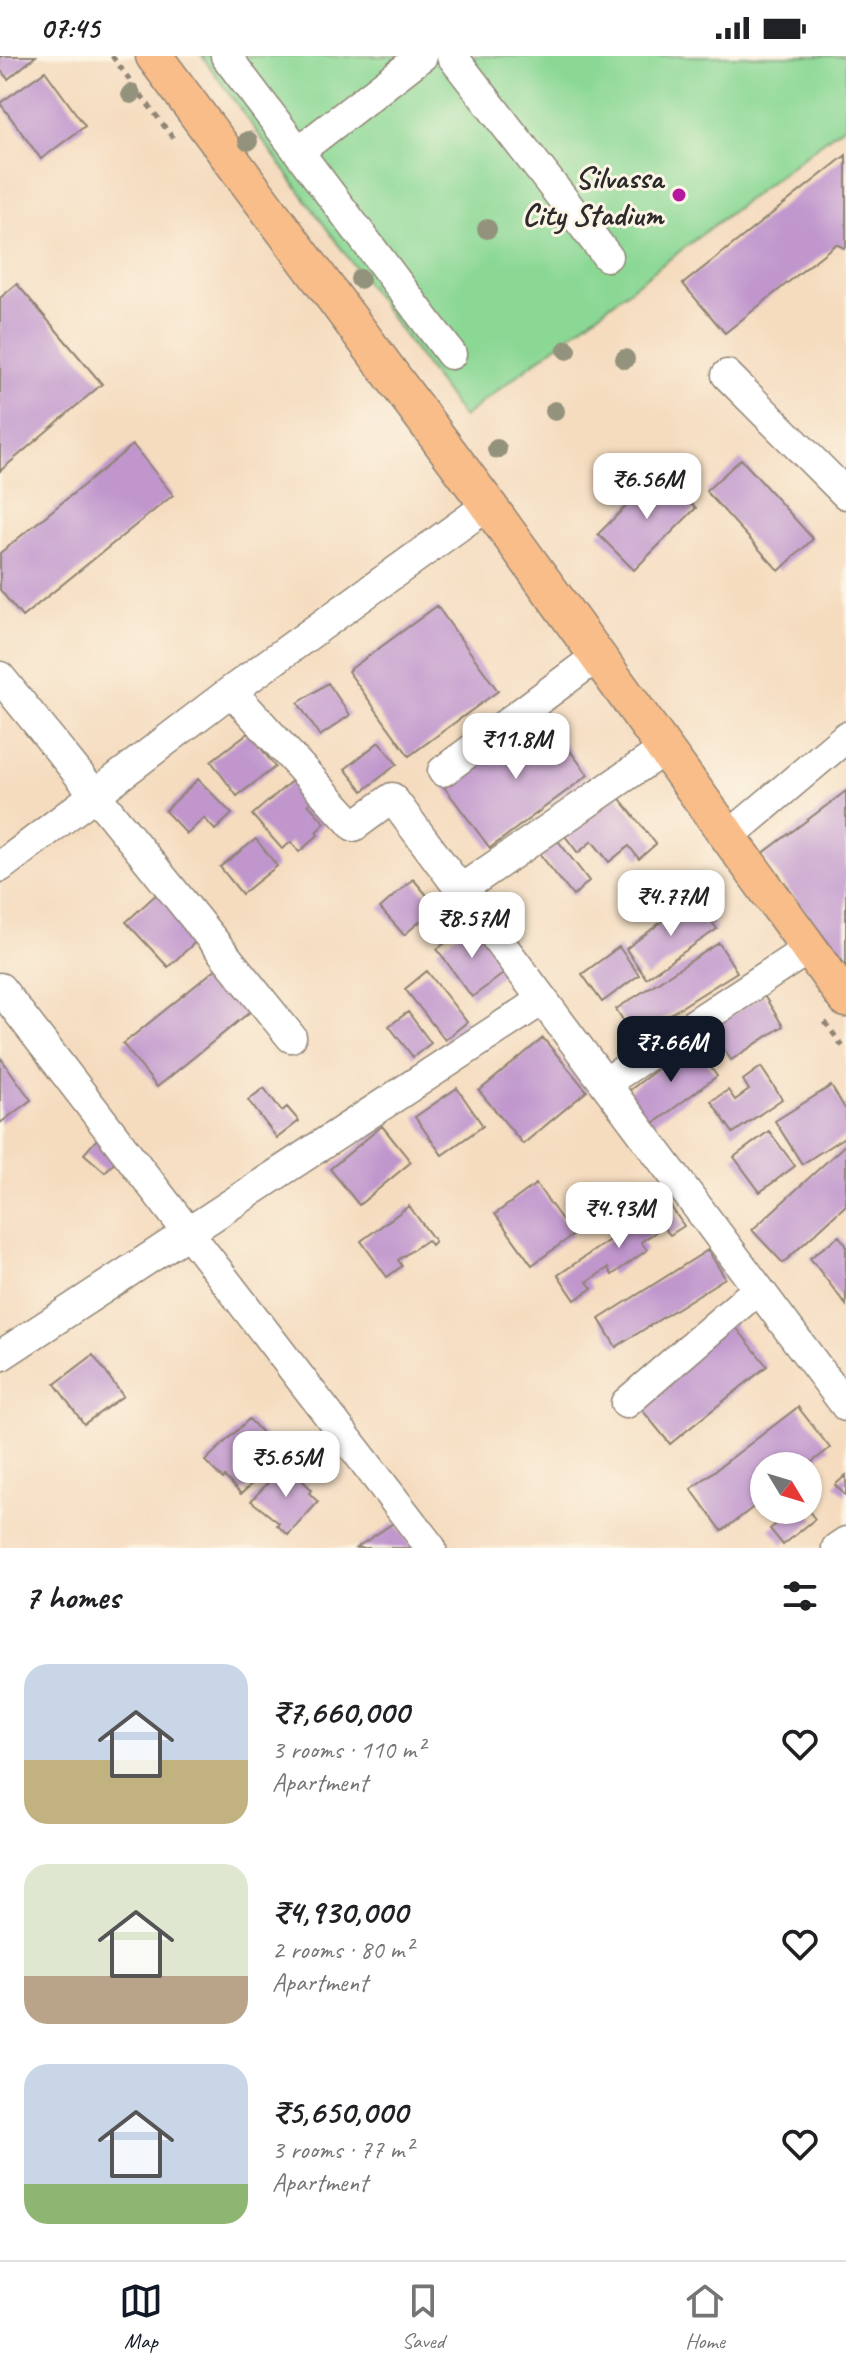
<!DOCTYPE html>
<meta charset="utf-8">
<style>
body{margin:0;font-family:Caveat,sans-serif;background:#f2f2f2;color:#202124;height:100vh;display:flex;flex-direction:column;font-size:30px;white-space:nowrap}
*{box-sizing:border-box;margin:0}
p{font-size:26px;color:#757577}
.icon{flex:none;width:44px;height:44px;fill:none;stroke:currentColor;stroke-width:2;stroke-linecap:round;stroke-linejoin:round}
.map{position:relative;height:1492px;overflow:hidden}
.drawer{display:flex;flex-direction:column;background:#fff;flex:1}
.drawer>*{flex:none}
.needle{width:52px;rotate:128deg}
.tools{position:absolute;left:750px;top:1396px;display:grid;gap:16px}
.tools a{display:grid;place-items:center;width:72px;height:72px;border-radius:50%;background:#fff;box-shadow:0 2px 6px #0004;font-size:40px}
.price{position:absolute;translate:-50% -68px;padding:0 18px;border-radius:16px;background:#fff;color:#222;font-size:26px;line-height:52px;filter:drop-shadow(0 2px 4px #0008)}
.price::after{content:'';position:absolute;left:50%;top:48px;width:24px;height:18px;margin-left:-12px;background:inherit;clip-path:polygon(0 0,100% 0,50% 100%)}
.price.active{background:#111827;color:#fff}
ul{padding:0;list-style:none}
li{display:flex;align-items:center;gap:24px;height:200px;padding:0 24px}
li span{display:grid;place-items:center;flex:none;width:224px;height:160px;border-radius:24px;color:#555}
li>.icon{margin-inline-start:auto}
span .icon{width:96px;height:96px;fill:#fffc;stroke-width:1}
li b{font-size:34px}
h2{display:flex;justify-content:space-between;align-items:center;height:96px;padding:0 24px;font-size:34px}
.status{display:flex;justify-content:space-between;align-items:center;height:56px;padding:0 40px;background:#fff;direction:ltr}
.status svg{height:22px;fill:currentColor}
.menu{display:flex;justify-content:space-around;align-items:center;height:112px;border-top:2px solid #e0e0e0;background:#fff;font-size:22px;color:#757577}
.menu a{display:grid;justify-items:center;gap:4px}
.menu .active{color:#111827}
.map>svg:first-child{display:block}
</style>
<div class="status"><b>07:45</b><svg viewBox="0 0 49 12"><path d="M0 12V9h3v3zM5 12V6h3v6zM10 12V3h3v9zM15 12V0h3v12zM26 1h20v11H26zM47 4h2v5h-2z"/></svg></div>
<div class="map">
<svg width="846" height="1492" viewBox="0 0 846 1492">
<rect width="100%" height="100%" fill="#fcf5e5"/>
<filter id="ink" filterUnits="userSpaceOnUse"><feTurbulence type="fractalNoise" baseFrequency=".0125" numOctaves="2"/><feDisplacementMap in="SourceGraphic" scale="16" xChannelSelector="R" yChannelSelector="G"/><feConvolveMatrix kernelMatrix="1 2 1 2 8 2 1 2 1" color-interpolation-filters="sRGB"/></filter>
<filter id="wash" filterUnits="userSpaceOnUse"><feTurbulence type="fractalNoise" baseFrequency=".006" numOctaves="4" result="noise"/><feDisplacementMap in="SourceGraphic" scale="32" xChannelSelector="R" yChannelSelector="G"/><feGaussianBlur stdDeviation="1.8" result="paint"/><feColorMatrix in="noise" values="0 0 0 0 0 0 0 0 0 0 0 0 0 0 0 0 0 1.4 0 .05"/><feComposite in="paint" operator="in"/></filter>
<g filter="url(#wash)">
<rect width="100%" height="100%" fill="#f5dcbf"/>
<!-- green -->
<path fill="#8bd895" stroke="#5b8260" stroke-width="2" d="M 202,0 L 846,0 L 846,68 L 463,361 Z"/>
<g id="blocks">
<!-- building -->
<path fill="#c096cd" d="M 0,0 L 36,0 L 8,23 L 0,14 Z
M 45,15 L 85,70 L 41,103 L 0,47 Z
M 846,99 L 846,190 L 844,192 L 836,188 L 725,277 L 683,228 Z
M 17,228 L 102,328 L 0,415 L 0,242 Z
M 133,389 L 173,439 L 22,561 L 0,534 L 0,497 Z
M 741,403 L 813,483 L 779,515 L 706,435 Z
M 661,416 L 696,452 L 634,514 L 598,478 Z
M 437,550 L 498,635 L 409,700 L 348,615 Z
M 328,627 L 350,659 L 320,680 L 298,647 Z
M 542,657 L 588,719 L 490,792 L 444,731 Z
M 249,676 L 275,711 L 237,740 L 211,705 Z
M 379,686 L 397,708 L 363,735 L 345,713 Z
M 198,723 L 232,758 L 215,774 L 204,762 L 187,778 L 165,755 Z
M 294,723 L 312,744 L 308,748 L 325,767 L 316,776 L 318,779 L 299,796 L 291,786 L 282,793 L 252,759 Z
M 846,735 L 846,910 L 762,798 Z
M 617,739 L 656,788 L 639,803 L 629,790 L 609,806 L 592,785 L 578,797 L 565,780 Z
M 552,777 L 589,825 L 573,840 L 535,792 Z
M 256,783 L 277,810 L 242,838 L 220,811 Z
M 413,823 L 437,851 L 404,879 L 380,852 Z
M 160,835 L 202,880 L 168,911 L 126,866 Z
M 694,841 L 717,873 L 646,922 L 626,893 Z
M 473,867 L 507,915 L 472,941 L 437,893 Z
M 719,887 L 737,916 L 634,981 L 616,953 Z
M 619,891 L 639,919 L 602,946 L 582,918 Z
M 217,912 L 251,955 L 157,1031 L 123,988 Z
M 427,915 L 467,966 L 445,984 L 405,933 Z
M 763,938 L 783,970 L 731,1004 L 711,973 Z
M 408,956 L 431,987 L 413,1001 L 389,970 Z
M 543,982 L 587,1035 L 523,1088 L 479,1035 Z
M 692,987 L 717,1020 L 650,1070 L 626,1037 Z
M 0,1001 L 31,1044 L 0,1067 Z
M 761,1011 L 782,1043 L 733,1077 L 711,1045 L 728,1034 L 735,1044 L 749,1034 L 743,1024 Z
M 831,1030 L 846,1054 L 846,1080 L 802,1108 L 775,1065 Z
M 264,1032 L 282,1055 L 287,1051 L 299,1065 L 277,1082 L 248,1044 Z
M 457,1032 L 483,1070 L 442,1099 L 415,1061 Z
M 382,1070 L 411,1106 L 359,1149 L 330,1113 Z
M 769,1075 L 795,1110 L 760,1136 L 734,1101 Z
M 97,1083 L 118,1102 L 105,1116 L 84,1098 Z
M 846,1088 L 846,1149 L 783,1207 L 752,1174 Z
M 536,1128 L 573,1179 L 532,1209 L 495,1158 Z
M 667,1145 L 684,1170 L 670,1179 L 663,1171 L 641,1186 L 647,1194 L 612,1219 L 608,1212 L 587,1226 L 592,1232 L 575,1244 L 558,1219 Z
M 409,1150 L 435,1185 L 431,1189 L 427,1184 L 398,1204 L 402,1210 L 387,1221 L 361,1185 Z
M 839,1180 L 846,1189 L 846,1249 L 810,1202 Z
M 708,1194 L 725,1222 L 616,1291 L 599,1263 Z
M 731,1265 L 767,1310 L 670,1388 L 634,1344 Z
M 93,1299 L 123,1340 L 84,1368 L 55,1328 Z
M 798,1351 L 830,1392 L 807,1410 L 764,1410 L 764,1443 L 722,1475 L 691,1433 Z
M 249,1363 L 266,1381 L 260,1386 L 277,1404 L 241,1438 L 225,1421 L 223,1423 L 205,1405 Z
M 285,1408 L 312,1434 L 309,1437 L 318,1446 L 288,1479 L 277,1469 L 279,1467 L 251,1445 Z
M 846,1419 L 846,1440 L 835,1429 Z
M 794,1454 L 808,1454 L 815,1463 L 783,1489 L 770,1473 Z
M 395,1466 L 412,1492 L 356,1492 Z"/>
</g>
</g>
<g filter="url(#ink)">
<use href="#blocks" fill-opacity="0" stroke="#908475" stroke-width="2"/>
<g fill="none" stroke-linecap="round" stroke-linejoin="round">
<!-- minor casing -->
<g stroke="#908475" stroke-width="33">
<path id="minor" d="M 226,0 L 451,298
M 452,0 L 607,200
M 299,95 L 422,0
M 727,319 L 846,438
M 0,621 L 291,981
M 231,635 L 354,770 L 392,742 L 846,1350
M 443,715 L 599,599
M 728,781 L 846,681
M 0,811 L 231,635 L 488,449
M 460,834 L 665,693
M 0,932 L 431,1492
M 605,1027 L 808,893
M 0,1300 L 542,944
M 626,1347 L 758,1233
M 837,1492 L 846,1486"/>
</g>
<!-- major casing -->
<g stroke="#908475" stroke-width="39">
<path id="major" d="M 154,0 L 488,449 L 846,943"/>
</g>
<!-- path -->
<path stroke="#908475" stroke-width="5" stroke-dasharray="6 6" stroke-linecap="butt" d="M 112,0 L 176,86
M 825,966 L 846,995"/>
<!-- minor -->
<use href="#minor" stroke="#fff" stroke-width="30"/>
<!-- major -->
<use href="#major" stroke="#f8bd89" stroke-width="36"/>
</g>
<!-- trees -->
<g fill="#93927c">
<circle cx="131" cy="38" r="10"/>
<circle cx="248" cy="85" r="10"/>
<circle cx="487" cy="173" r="10"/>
<circle cx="360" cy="223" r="10"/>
<circle cx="567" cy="294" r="10"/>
<circle cx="625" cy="303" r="10"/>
<circle cx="555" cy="355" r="10"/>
<circle cx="497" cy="393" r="10"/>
</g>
</g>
<!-- markers -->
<circle fill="#b5179e" stroke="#fcf5e5" stroke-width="3" cx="679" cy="139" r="8"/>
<g text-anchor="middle" stroke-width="6" stroke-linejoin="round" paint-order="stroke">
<!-- poi labels -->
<g font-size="32" font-weight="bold" fill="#2b2b2b" stroke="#fcf5e5" text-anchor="end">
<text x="663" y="132">Silvassa<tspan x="663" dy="37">City Stadium</tspan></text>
</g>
</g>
</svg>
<div class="tools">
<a><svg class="needle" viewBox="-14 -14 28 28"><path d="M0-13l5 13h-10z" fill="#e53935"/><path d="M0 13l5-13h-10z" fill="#757577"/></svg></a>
</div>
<b class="price" style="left:647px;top:465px">₹6.56M</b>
<b class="price" style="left:516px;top:725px">₹11.8M</b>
<b class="price" style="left:671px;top:882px">₹4.77M</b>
<b class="price" style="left:472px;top:904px">₹8.57M</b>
<b class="price active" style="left:671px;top:1028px">₹7.66M</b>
<b class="price" style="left:619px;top:1194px">₹4.93M</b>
<b class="price" style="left:286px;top:1443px">₹5.65M</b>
</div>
<section class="drawer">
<h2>7 homes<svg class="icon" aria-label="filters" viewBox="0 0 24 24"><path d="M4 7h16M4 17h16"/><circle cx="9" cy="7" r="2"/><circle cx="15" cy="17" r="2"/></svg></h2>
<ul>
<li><span style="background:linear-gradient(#c9d6e8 60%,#c2b280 0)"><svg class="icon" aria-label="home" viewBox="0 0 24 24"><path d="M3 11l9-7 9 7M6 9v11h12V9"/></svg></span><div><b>₹7,660,000</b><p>3 rooms · 110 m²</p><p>Apartment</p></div><svg class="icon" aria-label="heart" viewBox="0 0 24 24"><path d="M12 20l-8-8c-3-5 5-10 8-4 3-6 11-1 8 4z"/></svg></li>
<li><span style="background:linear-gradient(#dfe7d0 70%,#b9a48a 0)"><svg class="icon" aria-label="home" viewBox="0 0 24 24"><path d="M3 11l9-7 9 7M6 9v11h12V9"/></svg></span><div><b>₹4,930,000</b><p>2 rooms · 80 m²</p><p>Apartment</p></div><svg class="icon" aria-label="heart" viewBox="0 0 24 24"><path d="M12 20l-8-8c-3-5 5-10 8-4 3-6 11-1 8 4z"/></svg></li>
<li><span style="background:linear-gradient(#c9d6e8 75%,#8fb573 0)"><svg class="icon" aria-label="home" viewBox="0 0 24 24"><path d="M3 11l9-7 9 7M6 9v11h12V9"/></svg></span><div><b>₹5,650,000</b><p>3 rooms · 77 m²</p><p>Apartment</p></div><svg class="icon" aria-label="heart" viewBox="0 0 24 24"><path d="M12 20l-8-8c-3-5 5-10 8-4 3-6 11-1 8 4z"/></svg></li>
</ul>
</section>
<nav class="menu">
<a class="active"><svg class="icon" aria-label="map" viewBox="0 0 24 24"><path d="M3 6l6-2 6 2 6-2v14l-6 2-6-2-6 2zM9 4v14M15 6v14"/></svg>Map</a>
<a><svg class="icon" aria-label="saved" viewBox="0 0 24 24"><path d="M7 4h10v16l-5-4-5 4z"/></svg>Saved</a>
<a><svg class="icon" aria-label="home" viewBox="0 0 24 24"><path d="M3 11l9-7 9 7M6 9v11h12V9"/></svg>Home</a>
</nav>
